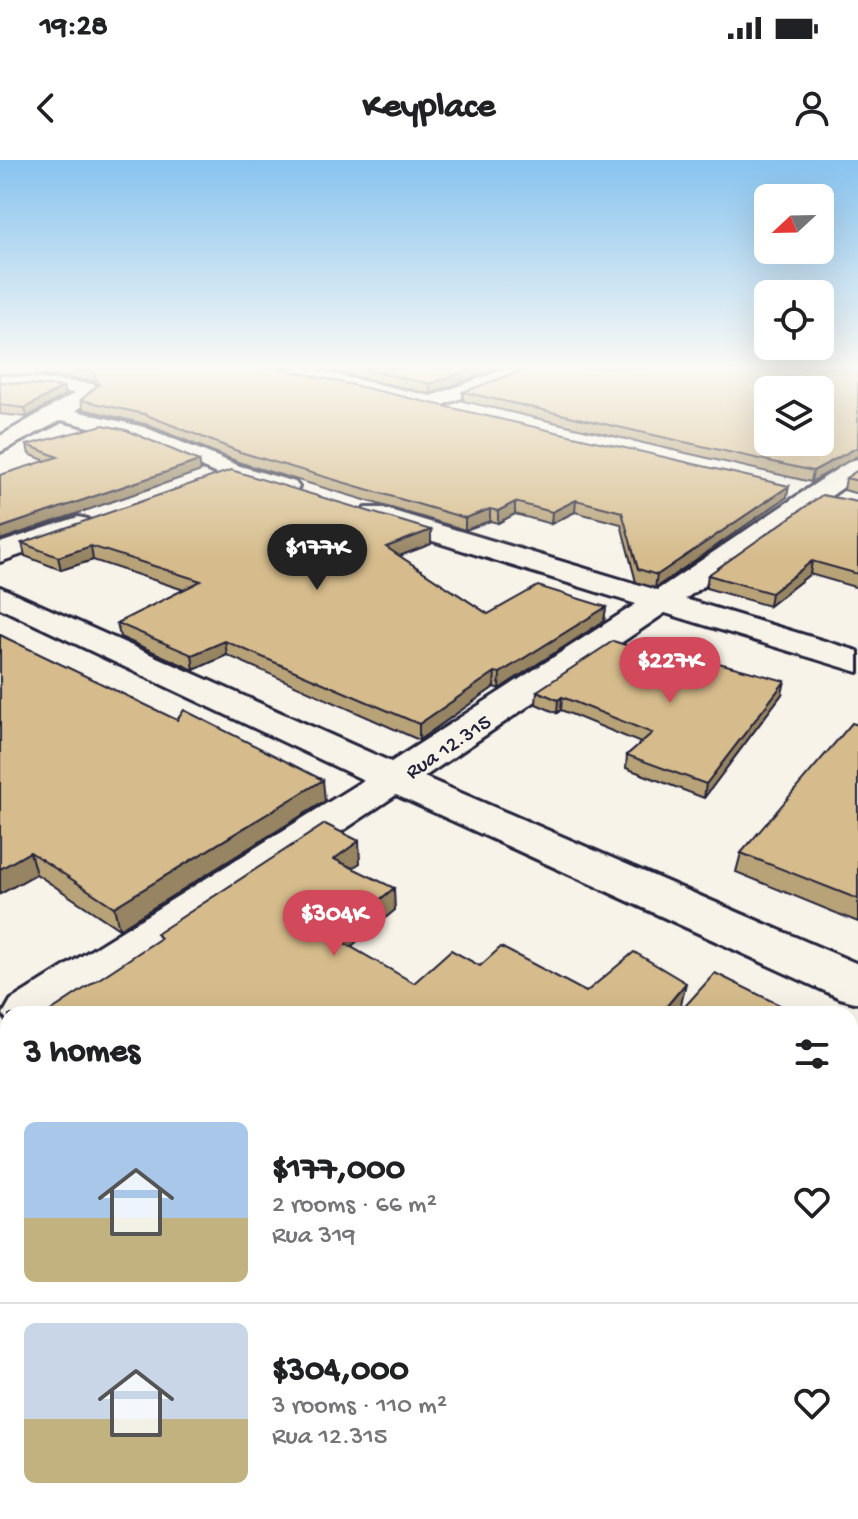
<!DOCTYPE html>
<meta charset="utf-8">
<style>
body{margin:0;font-family:"Gochi Hand",sans-serif;background:#f2f2f2;color:#202124;height:100vh;display:flex;flex-direction:column;font-size:30px;white-space:nowrap}
*{box-sizing:border-box;margin:0}
p{font-size:26px;color:#757577}
.icon{flex:none;width:44px;height:44px;fill:none;stroke:currentColor;stroke-width:2;stroke-linecap:round;stroke-linejoin:round}
.map{position:relative;flex:1;overflow:hidden}
.panel{position:absolute;left:0px;top:846px;width:858px;height:514px;display:flex;flex-direction:column;background:#fff;border-radius:24px 24px 0 0;box-shadow:0 8px 32px #0002}
.panel>*{flex:none}
.needle{width:52px;rotate:248deg}
.buttons{position:absolute;left:754px;top:24px;display:grid;gap:16px}
.buttons a{display:grid;place-items:center;width:80px;height:80px;border-radius:12px;background:#fff;box-shadow:0 8px 32px #0002;font-size:40px}
.price{position:absolute;translate:-50% -68px;padding:0 18px;border-radius:28px;background:#d1495b;color:#fff;font-size:26px;line-height:52px;filter:drop-shadow(0 2px 4px #0008)}
.price::after{content:'';position:absolute;left:50%;top:48px;width:24px;height:18px;margin-left:-12px;background:inherit;clip-path:polygon(0 0,100% 0,50% 100%)}
.price.active{background:#222;color:#fff}
ul{padding:0;list-style:none}
li{display:flex;align-items:center;gap:24px;height:200px;padding:0 24px}
li+li{border-top:2px solid #e0e0e0}
li span{display:grid;place-items:center;flex:none;width:224px;height:160px;border-radius:12px;color:#555}
li>.icon{margin-inline-start:auto}
span .icon{width:96px;height:96px;fill:#fffc;stroke-width:1}
li b{font-size:34px}
h2{display:flex;justify-content:space-between;align-items:center;height:96px;padding:0 24px;font-size:34px}
.status{display:flex;justify-content:space-between;align-items:center;height:56px;padding:0 40px;background:#fff;direction:ltr}
.status svg{height:22px;fill:currentColor}
header{display:flex;justify-content:space-between;align-items:center;height:104px;padding:0 24px;background:#fff;font-size:36px;font-weight:700}
.map>svg:first-child{display:block}
</style>
<div class="status"><b>19:28</b><svg viewBox="0 0 49 12"><path d="M0 12V9h3v3zM5 12V6h3v6zM10 12V3h3v9zM15 12V0h3v12zM26 1h20v11H26zM47 4h2v5h-2z"/></svg></div>
<header><svg class="icon" aria-label="back" viewBox="0 0 24 24"><path d="M15 5l-7 7 7 7"/></svg>Keyplace<svg class="icon" aria-label="person" viewBox="0 0 24 24"><circle cx="12" cy="8" r="4"/><path d="M4 21q1-7 8-7t8 7"/></svg></header>
<div class="map">
<svg width="858" height="1359" viewBox="0 0 858 1359">
<rect width="100%" height="100%" fill="#f7f3e8"/>
<filter id="ink" filterUnits="userSpaceOnUse"><feTurbulence type="fractalNoise" baseFrequency=".0125" numOctaves="2"/><feDisplacementMap in="SourceGraphic" scale="16" xChannelSelector="R" yChannelSelector="G"/><feConvolveMatrix kernelMatrix="1 2 1 2 8 2 1 2 1" color-interpolation-filters="sRGB"/></filter>
<g filter="url(#ink)">
<g fill="none" stroke-linecap="round" stroke-linejoin="round">
<!-- street casing -->
<g stroke="#22223b" stroke-width="6">
<path id="street" d="M 272,208 L 306,208 L 431,236 L 508,208 L 534,208 L 532,212 L 432,249 L 274,212 Z
M 0,215 L 94,224 L 98,233 L 76,251 L 144,267 L 240,306 L 295,322 L 299,327 L 295,332 L 277,332 L 222,316 L 128,277 L 62,260 L 0,292 L 0,276 L 75,233 L 0,227 Z
M 858,299 L 858,317 L 685,439 L 858,491 L 858,512 L 665,453 L 424,617 L 858,804 L 858,843 L 840,838 L 396,635 L 69,854 L 8,854 L 8,862 L 3,854 L 11,840 L 364,620 L 0,448 L 0,427 L 391,602 L 636,444 L 365,360 L 361,354 L 365,348 L 383,348 L 657,430 L 849,301 Z
M 78,357 L 88,359 L 92,365 L 88,371 L 0,402 L 0,383 Z
M 0,1026 L 8,1029 L 8,1090 L 0,1087 Z
M 258,1352 L 342,1352 L 345,1359 L 261,1359 Z"/>
</g>
<!-- street -->
<use href="#street" fill="#f7f3e8" fill-rule="evenodd"/>
</g>
<!-- wall -->
<path fill="#b8a278" stroke="#22223b" stroke-width="2" d="M 35,208 L 280,208 L 787,337 L 655,428 L 636,422 L 621,364 L 575,352 L 551,364 L 515,354 L 498,363 L 490,361 L 465,370 L 241,303 L 145,264 L 83,249 L 81,240 L 97,226 L 94,221 L 37,215 Z
M 318,208 L 500,208 L 430,234 Z
M 835,208 L 811,322 L 463,241 L 463,232 Z
M 0,222 L 65,235 L 27,257 L 0,254 Z
M 27,285 L 199,301 L 201,311 L 46,301 L 29,294 Z
M 858,310 L 858,334 L 844,330 L 846,318 Z
M 858,342 L 858,428 L 810,414 L 769,446 L 706,428 L 708,415 Z
M 431,370 L 431,384 L 399,396 L 488,454 L 606,447 L 604,461 L 499,529 L 494,527 L 419,580 L 227,495 L 194,510 L 120,477 L 117,463 L 184,430 L 93,400 L 61,410 L 25,396 L 22,383 Z
M 0,475 L 325,641 L 119,769 L 36,714 L 0,734 Z
M 704,510 L 782,534 L 704,638 L 626,608 L 627,595 L 641,583 L 561,550 L 557,553 L 536,544 L 537,531 Z
M 858,565 L 858,762 L 736,712 L 741,693 Z
M 8,879 L 8,967 L 0,960 L 0,885 Z
M 665,1352 L 699,1352 L 694,1359 L 673,1359 Z"/>
<!-- shaded-wall -->
<path fill="#968462" stroke="#22223b" stroke-width="2" d="M 475,208 L 500,208 L 430,234 L 430,224 Z
M 63,227 L 65,235 L 27,257 L 25,248 Z
M 858,287 L 858,296 L 811,322 L 813,311 Z
M 199,301 L 201,311 L 0,380 L 0,368 Z
M 789,326 L 787,337 L 655,428 L 657,415 Z
M 576,340 L 575,352 L 551,364 L 552,352 Z
M 515,342 L 515,354 L 498,363 L 498,351 Z
M 490,349 L 490,361 L 465,370 L 465,358 Z
M 431,370 L 431,384 L 386,401 L 386,387 Z
M 91,386 L 93,400 L 61,410 L 58,397 Z
M 812,401 L 810,414 L 769,446 L 771,433 Z
M 606,447 L 604,461 L 499,529 L 500,513 Z
M 225,481 L 227,495 L 194,510 L 192,495 Z
M 495,512 L 494,527 L 419,580 L 419,564 Z
M 785,521 L 782,534 L 704,638 L 706,624 Z
M 562,537 L 561,550 L 557,553 L 558,540 Z
M 323,620 L 325,641 L 119,769 L 114,747 Z
M 359,681 L 360,703 L 335,720 L 334,699 Z
M 30,692 L 36,714 L 0,734 L 0,709 Z
M 394,728 L 395,750 L 336,799 L 334,777 Z
M 686,823 L 681,845 L 674,854 L 660,854 Z
M 693,1352 L 699,1352 L 694,1359 L 691,1359 Z"/>
<!-- building -->
<path fill="#d6bc8c" stroke="#22223b" stroke-width="2" fill-rule="evenodd" d="M 52,208 L 280,208 L 789,326 L 657,415 L 638,409 L 622,352 L 576,340 L 552,352 L 515,342 L 498,351 L 490,349 L 465,358 L 240,292 L 144,254 L 81,240 L 99,224 L 93,212 Z
M 357,208 L 475,208 L 430,224 Z
M 528,208 L 835,208 L 858,212 L 858,287 L 813,311 L 463,232 ZM 768,230 L 820,230 L 820,282 L 768,282 Z
M 0,222 L 1,222 L 63,227 L 25,248 L 0,245 Z
M 103,265 L 126,270 L 199,301 L 0,368 L 0,315 L 58,297 L 27,285 Z
M 231,310 L 431,370 L 386,387 L 488,454 L 538,426 L 606,447 L 500,513 L 495,512 L 419,564 L 225,481 L 192,495 L 117,463 L 201,421 L 91,386 L 58,397 L 22,383 Z
M 858,310 L 858,321 L 846,318 Z
M 822,335 L 858,342 L 858,414 L 812,401 L 771,433 L 708,415 Z
M 0,475 L 177,560 L 184,550 L 323,620 L 114,747 L 30,692 L 0,709 Z
M 613,481 L 704,510 L 711,501 L 785,521 L 706,624 L 627,595 L 652,573 L 562,537 L 558,540 L 537,531 Z
M 852,563 L 858,565 L 858,739 L 741,693 Z
M 325,664 L 359,681 L 334,699 L 394,728 L 334,777 L 414,823 L 451,790 L 480,806 L 501,787 L 586,832 L 634,792 L 686,823 L 660,854 L 239,854 L 238,853 L 236,854 L 46,854 L 161,778 L 156,774 Z
M 715,813 L 798,854 L 678,854 Z
M 8,879 L 8,952 L 0,945 L 0,885 Z
M 797,1352 L 849,1352 L 858,1358 L 858,1359 L 794,1359 Z"/>
</g>
<!-- sky -->
<linearGradient id="sky" x2="0" y2="1"><stop stop-color="#87c3ef"/><stop offset="0.52" stop-color="#fbfaf5"/><stop offset="1" stop-color="#fbfaf5" stop-opacity="0"/></linearGradient>
<rect width="858" height="398" fill="url(#sky)"/>
<g text-anchor="middle" stroke-width="6" stroke-linejoin="round" paint-order="stroke">
<!-- street labels -->
<g font-size="22" fill="#22223b" stroke="#f7f3e8">
<text transform="translate(447 585) rotate(-34)" y="8">Rua 12.315</text>
</g>
</g>
</svg>
<div class="buttons">
<a><svg class="needle" viewBox="-14 -14 28 28"><path d="M0-13l5 13h-10z" fill="#e53935"/><path d="M0 13l5-13h-10z" fill="#757577"/></svg></a>
<a><svg class="icon" aria-label="locate" viewBox="0 0 24 24"><circle cx="12" cy="12" r="6"/><path d="M12 2v4M12 18v4M2 12h4M18 12h4"/></svg></a>
<a><svg class="icon" aria-label="layers" viewBox="0 0 24 24"><path d="M12 4l9 5-9 5-9-5zM3 14l9 5 9-5"/></svg></a>
</div>
<b class="price active" style="left:317px;top:432px">$177K</b>
<b class="price" style="left:670px;top:545px">$227K</b>
<b class="price" style="left:334px;top:798px">$304K</b>
<section class="panel">
<h2>3 homes<svg class="icon" aria-label="filters" viewBox="0 0 24 24"><path d="M4 7h16M4 17h16"/><circle cx="9" cy="7" r="2"/><circle cx="15" cy="17" r="2"/></svg></h2>
<ul>
<li><span style="background:linear-gradient(#a9c7e8 60%,#c2b280 0)"><svg class="icon" aria-label="home" viewBox="0 0 24 24"><path d="M3 11l9-7 9 7M6 9v11h12V9"/></svg></span><div><b>$177,000</b><p>2 rooms · 66 m²</p><p>Rua 319</p></div><svg class="icon" aria-label="heart" viewBox="0 0 24 24"><path d="M12 20l-8-8c-3-5 5-10 8-4 3-6 11-1 8 4z"/></svg></li>
<li><span style="background:linear-gradient(#c9d6e8 60%,#c2b280 0)"><svg class="icon" aria-label="home" viewBox="0 0 24 24"><path d="M3 11l9-7 9 7M6 9v11h12V9"/></svg></span><div><b>$304,000</b><p>3 rooms · 110 m²</p><p>Rua 12.315</p></div><svg class="icon" aria-label="heart" viewBox="0 0 24 24"><path d="M12 20l-8-8c-3-5 5-10 8-4 3-6 11-1 8 4z"/></svg></li>
</ul>
</section>
</div>
